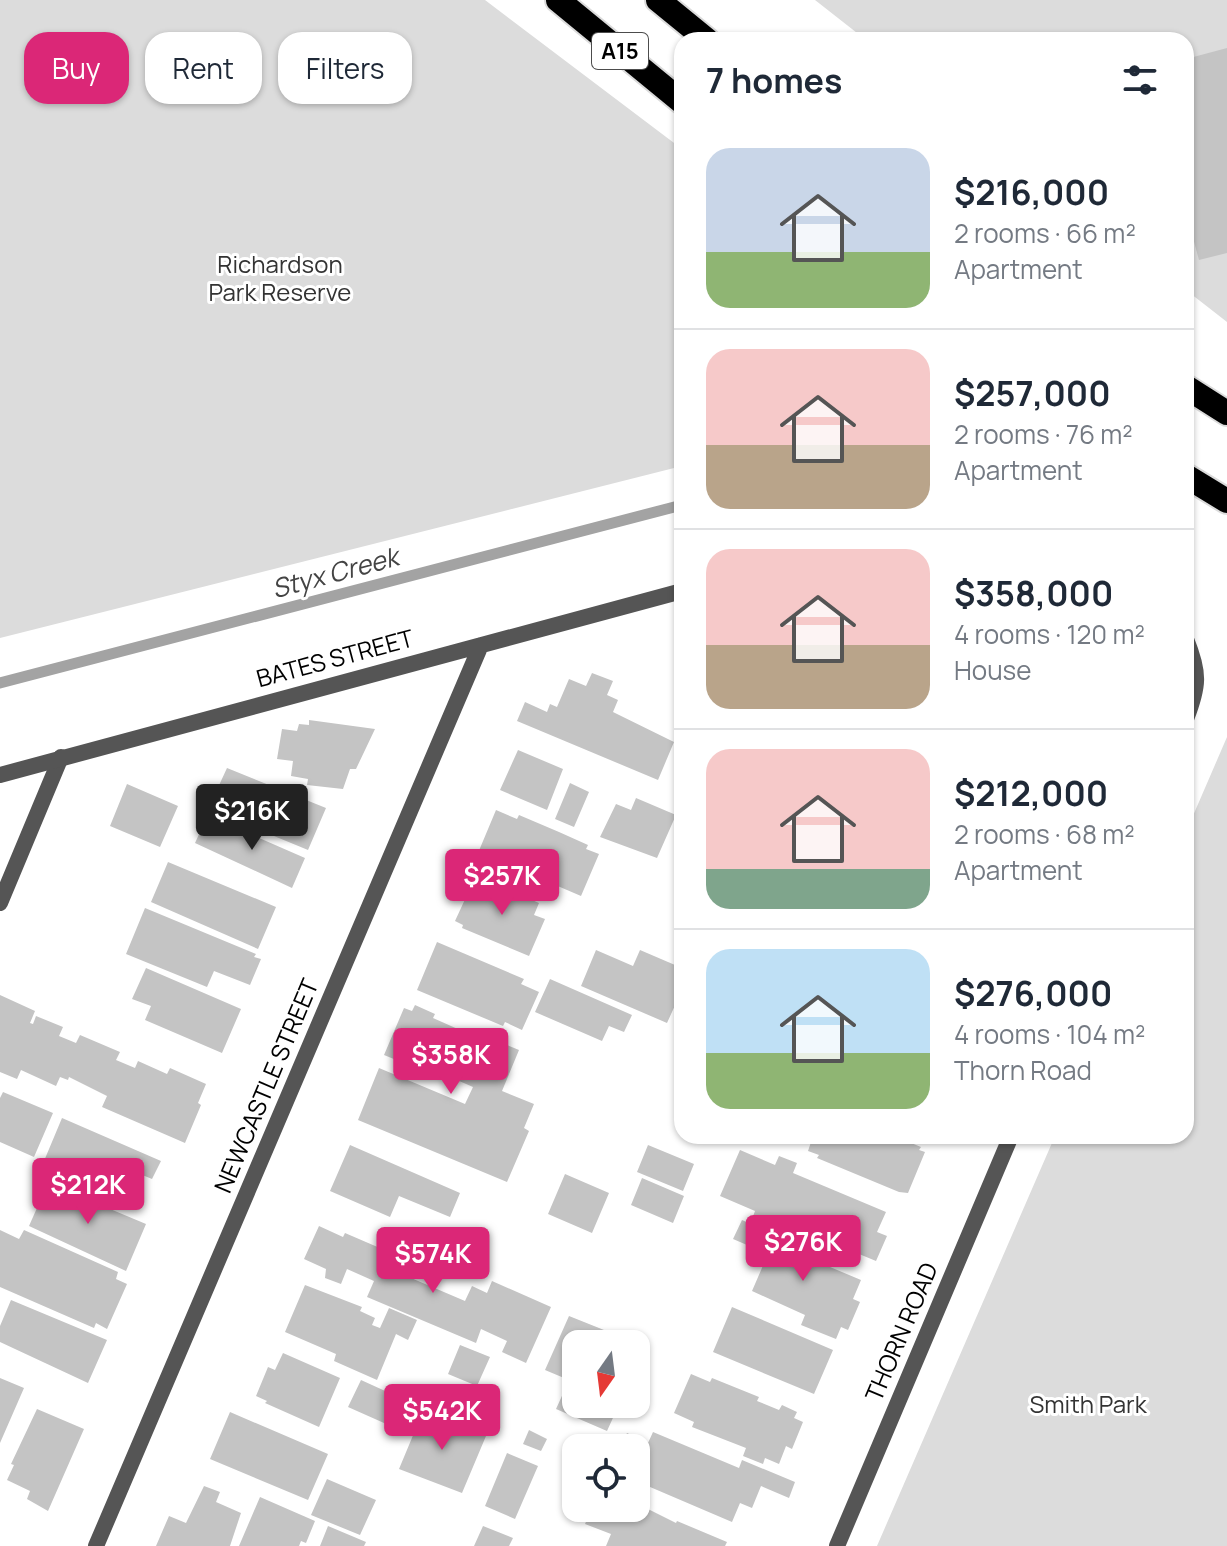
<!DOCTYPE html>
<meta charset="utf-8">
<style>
body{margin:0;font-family:Manrope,sans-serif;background:#f2f2f3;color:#1f2937;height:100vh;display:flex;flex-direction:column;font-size:30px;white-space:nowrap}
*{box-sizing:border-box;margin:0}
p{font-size:26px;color:#747a83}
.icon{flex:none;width:44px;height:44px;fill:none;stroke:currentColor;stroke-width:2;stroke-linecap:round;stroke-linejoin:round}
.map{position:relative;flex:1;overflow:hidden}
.panel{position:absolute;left:674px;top:32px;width:520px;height:1112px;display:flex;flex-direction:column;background:#fff;border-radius:24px;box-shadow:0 2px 6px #0004}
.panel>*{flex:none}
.guide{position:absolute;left:24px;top:32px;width:530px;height:72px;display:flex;gap:16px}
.needle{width:52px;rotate:194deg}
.tools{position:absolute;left:562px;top:1330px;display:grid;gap:16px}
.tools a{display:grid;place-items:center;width:88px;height:88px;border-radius:16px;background:#fff;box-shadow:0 2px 6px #0004;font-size:40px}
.price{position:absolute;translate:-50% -68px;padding:0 18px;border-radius:8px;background:#db2777;color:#fff;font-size:26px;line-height:52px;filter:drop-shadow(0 2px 4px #0008)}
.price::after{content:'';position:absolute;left:50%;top:48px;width:24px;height:18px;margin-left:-12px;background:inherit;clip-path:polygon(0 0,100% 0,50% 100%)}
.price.current{background:#222;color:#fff}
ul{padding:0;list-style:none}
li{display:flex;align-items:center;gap:24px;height:200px;padding:0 32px}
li+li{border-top:2px solid #e0e1e3}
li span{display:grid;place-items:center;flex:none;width:224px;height:160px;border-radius:24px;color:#555}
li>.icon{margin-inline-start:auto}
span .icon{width:96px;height:96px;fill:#fffc;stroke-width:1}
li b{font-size:34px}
h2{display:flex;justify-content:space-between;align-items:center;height:96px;padding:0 32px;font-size:34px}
.chip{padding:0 28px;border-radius:24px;background:#fff;box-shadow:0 2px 6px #0004;font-size:28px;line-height:72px}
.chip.current{background:#db2777;color:#fff}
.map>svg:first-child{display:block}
</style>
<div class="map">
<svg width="1227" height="1546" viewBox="0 0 1227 1546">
<rect width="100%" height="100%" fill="#fff"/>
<!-- green -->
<path fill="#dcdcdc" d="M 0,0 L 485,0 L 682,149 L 682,466 L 0,638 Z
M 815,0 L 1227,0 L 1227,322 L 1186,290 L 1186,40 L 866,40 Z
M 1227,737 L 1227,1546 L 877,1546 L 1055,1136 L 1186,1136 L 1186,832 Z"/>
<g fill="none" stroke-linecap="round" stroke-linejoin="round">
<!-- stream -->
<path stroke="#a3a3a3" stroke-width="11" d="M 0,683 L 682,505"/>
</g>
<!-- building -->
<path fill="#c4c4c4" d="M 1227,48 L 1227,253 L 1199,260 L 1186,212 L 1186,59 Z
M 592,673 L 613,681 L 607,695 L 618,700 L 613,712 L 674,742 L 658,780 L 517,721 L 525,702 L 547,712 L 550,704 L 557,707 L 569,679 L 586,686 Z
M 309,720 L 375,729 L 356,769 L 350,769 L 343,789 L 307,785 L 308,779 L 291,776 L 293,761 L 277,759 L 282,729 L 297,731 L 299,724 L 309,725 Z
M 518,750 L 563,769 L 547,810 L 500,790 Z
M 227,768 L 326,808 L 308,850 L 238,821 L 244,807 L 215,794 Z
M 570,783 L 589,792 L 574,827 L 555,819 Z
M 127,784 L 178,806 L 160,847 L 110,826 Z
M 636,798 L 676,815 L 657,858 L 600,837 L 616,804 L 631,810 Z
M 496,810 L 517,819 L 519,815 L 559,832 L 588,845 L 586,849 L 599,854 L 581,896 L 539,878 L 537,883 L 485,861 L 486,857 L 478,853 Z
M 206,819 L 235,831 L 236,828 L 305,858 L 292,888 L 195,843 Z
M 168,862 L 276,907 L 258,949 L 151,902 Z
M 483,879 L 539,903 L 534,915 L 545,919 L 529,956 L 462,928 L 463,925 L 455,921 L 467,895 L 474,899 Z
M 145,908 L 256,954 L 254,957 L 261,959 L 250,985 L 214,971 L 207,987 L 126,954 Z
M 437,942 L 524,979 L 521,984 L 539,992 L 522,1030 L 505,1022 L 503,1026 L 417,990 Z
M 596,950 L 633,966 L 640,950 L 682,968 L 682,990 L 667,1023 L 581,986 Z
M 146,968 L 241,1009 L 222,1053 L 145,1020 L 151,1006 L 132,999 Z
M 550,979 L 632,1015 L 624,1032 L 609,1026 L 602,1041 L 535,1012 Z
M 0,995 L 35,1011 L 30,1023 L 33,1024 L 36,1016 L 63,1027 L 59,1036 L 76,1043 L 80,1035 L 120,1052 L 116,1060 L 135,1068 L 138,1061 L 167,1074 L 170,1068 L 206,1084 L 198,1103 L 201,1105 L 185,1143 L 102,1107 L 107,1096 L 69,1077 L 68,1080 L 60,1077 L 56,1086 L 21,1070 L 17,1079 L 0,1072 Z
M 415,1005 L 435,1014 L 433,1018 L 469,1034 L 467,1037 L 484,1045 L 488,1037 L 519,1050 L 502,1091 L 534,1104 L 524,1128 L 529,1131 L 507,1182 L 358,1120 L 379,1068 L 465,1104 L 473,1087 L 450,1077 L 448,1081 L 384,1055 L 404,1008 L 412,1011 Z
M 3,1092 L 53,1113 L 34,1157 L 0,1142 L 0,1098 Z
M 62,1118 L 161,1161 L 152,1179 L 140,1174 L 130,1199 L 44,1161 Z
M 813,1136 L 894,1136 L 921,1147 L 919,1150 L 925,1152 L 908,1193 L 899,1192 L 817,1158 L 819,1155 L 808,1151 Z
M 350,1145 L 460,1193 L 450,1217 L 399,1196 L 390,1217 L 330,1191 Z
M 648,1145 L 694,1164 L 683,1191 L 637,1172 Z
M 740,1150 L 775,1165 L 779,1156 L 797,1163 L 793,1173 L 886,1212 L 877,1232 L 887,1236 L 876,1261 L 801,1230 L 796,1241 L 751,1222 L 755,1211 L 720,1196 Z
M 565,1174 L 609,1193 L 592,1233 L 548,1214 Z
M 642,1178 L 684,1196 L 673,1223 L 631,1205 Z
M 48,1183 L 146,1224 L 126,1271 L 29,1226 Z
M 742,1220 L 776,1235 L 774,1239 L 813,1255 L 811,1259 L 861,1280 L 853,1299 L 860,1302 L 848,1330 L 841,1327 L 836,1339 L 801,1325 L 805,1315 L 752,1291 L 768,1254 L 733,1239 Z
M 319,1226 L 343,1237 L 345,1233 L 410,1261 L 404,1275 L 465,1301 L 472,1286 L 487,1293 L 492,1281 L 551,1307 L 526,1363 L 502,1352 L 507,1341 L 481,1329 L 476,1343 L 367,1297 L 374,1281 L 347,1269 L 341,1284 L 325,1278 L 326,1269 L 304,1259 Z
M 0,1230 L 19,1239 L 24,1230 L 118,1272 L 116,1279 L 127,1284 L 107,1329 L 96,1323 L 94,1328 L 0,1287 Z
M 305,1285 L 362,1307 L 360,1311 L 375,1318 L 372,1325 L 380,1328 L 389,1308 L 417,1320 L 408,1340 L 396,1334 L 377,1380 L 334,1361 L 336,1354 L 285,1332 Z
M 11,1300 L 107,1340 L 88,1383 L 0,1342 L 0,1326 Z
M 732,1307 L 833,1350 L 814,1394 L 713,1352 Z
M 569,1316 L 604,1330 L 598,1344 L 576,1344 L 576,1383 L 545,1370 Z
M 460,1345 L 490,1357 L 477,1386 L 448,1374 Z
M 283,1353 L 340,1378 L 319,1427 L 265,1403 L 267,1401 L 256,1396 L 268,1367 L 275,1370 Z
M 691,1374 L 710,1382 L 712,1378 L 759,1397 L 757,1401 L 779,1410 L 782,1405 L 797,1412 L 794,1418 L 803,1422 L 792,1449 L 786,1446 L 779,1464 L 765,1458 L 763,1464 L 743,1456 L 746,1448 L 692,1427 L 694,1422 L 674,1413 Z
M 0,1378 L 24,1388 L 0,1443 Z
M 361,1380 L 405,1400 L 393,1427 L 348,1407 Z
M 566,1387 L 576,1391 L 576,1404 L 605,1404 L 617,1409 L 607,1431 L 556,1409 Z
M 37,1409 L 84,1429 L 48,1511 L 27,1499 L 30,1491 L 7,1480 L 14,1465 L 11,1464 Z
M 424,1409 L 486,1436 L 462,1493 L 399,1469 Z
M 230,1412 L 328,1454 L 308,1500 L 210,1459 Z
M 529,1430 L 547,1439 L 541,1451 L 523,1444 Z
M 653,1432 L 739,1468 L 742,1460 L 795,1482 L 789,1498 L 761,1486 L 752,1508 L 740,1503 L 732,1522 L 636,1481 L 636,1448 L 620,1448 L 627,1433 L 648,1443 Z
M 507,1453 L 538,1466 L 515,1519 L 485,1506 Z
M 572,1471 L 576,1473 L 576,1497 L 564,1491 Z
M 327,1479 L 376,1500 L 360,1535 L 311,1515 Z
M 204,1486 L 220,1492 L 216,1502 L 241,1513 L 230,1546 L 156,1546 L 169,1516 L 186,1523 Z
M 260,1497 L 315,1521 L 306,1543 L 301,1541 L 299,1546 L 239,1546 Z
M 636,1503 L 676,1523 L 677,1521 L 727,1542 L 725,1546 L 606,1546 L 611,1534 L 585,1524 L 592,1508 L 636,1508 Z
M 328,1526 L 366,1542 L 364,1546 L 320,1546 Z
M 483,1526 L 513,1538 L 509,1546 L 474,1546 Z"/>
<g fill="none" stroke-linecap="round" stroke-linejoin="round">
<!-- highway casing -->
<g stroke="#dbdbdb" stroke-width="28">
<path id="highway" d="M 558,0 L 682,102
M 658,0 L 707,40
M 1186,387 L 1227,413
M 1186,476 L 1227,501"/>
</g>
<!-- lane -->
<path stroke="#555" stroke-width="16" d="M 0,903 L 61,757"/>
<!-- street -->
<path stroke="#555" stroke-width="16" d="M 1186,639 C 1200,673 1199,686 1186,719
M 0,775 L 682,591
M 96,1546 L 481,645
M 837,1546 L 1011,1136"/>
<!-- highway -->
<use href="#highway" stroke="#000" stroke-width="24"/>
</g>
<g text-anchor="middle" stroke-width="6" stroke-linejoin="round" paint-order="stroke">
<!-- shield labels -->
<rect fill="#fff" stroke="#4c4c4c" stroke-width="2" x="592" y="33" width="56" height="36" rx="6"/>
<g font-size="22" font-weight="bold" fill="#000">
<text x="620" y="59">A15</text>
</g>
<!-- park labels -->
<g font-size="24" fill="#333" stroke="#fff">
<text x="280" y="273">Richardson<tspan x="280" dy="28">Park Reserve</tspan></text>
<text x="1088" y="1413">Smith Park</text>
</g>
<!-- street labels -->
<g font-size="24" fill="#000" stroke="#fff">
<text transform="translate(335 659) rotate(-15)" y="8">BATES STREET</text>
<text transform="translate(267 1086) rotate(-67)" y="8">NEWCASTLE STREET</text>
<text transform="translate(902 1332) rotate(-67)" y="8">THORN ROAD</text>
</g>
<!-- water labels -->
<g font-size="26" font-style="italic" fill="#444" stroke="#fff">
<text transform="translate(335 573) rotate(-15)" y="9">Styx Creek</text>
</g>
</g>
</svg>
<div class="tools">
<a><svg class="needle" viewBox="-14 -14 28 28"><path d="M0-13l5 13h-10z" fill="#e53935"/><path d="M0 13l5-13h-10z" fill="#747a83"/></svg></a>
<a><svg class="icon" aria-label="locate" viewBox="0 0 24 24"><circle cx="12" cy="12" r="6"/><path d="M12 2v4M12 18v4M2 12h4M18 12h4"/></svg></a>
</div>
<b class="price current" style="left:252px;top:852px">$216K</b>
<b class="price" style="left:502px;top:917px">$257K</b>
<b class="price" style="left:451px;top:1096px">$358K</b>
<b class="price" style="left:88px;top:1226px">$212K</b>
<b class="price" style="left:803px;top:1283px">$276K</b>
<b class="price" style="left:433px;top:1295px">$574K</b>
<b class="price" style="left:442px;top:1452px">$542K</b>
<div class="guide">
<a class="chip current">Buy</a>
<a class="chip">Rent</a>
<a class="chip">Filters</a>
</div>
<section class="panel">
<h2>7 homes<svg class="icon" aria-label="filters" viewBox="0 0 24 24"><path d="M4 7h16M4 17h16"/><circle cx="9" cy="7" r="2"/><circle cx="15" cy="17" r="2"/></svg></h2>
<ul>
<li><span style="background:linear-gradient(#c9d6e8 65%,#8fb573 0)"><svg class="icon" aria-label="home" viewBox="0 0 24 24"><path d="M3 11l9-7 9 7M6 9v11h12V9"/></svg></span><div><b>$216,000</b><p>2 rooms · 66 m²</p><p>Apartment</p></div></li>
<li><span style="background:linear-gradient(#f6c9c9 60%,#b9a48a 0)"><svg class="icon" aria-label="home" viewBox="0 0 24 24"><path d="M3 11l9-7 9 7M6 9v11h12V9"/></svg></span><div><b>$257,000</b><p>2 rooms · 76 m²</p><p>Apartment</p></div></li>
<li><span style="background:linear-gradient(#f6c9c9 60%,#b9a48a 0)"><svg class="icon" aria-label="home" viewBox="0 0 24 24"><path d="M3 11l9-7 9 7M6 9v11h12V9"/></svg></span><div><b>$358,000</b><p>4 rooms · 120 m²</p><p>House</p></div></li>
<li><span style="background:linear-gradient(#f6c9c9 75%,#7fa58c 0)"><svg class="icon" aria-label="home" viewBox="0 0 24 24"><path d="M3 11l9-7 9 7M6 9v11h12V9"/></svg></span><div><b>$212,000</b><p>2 rooms · 68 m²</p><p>Apartment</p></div></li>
<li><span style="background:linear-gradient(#bfe0f5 65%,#8fb573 0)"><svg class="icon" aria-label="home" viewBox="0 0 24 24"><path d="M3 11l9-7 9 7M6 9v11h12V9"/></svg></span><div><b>$276,000</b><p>4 rooms · 104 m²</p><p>Thorn Road</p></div></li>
</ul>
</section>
</div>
